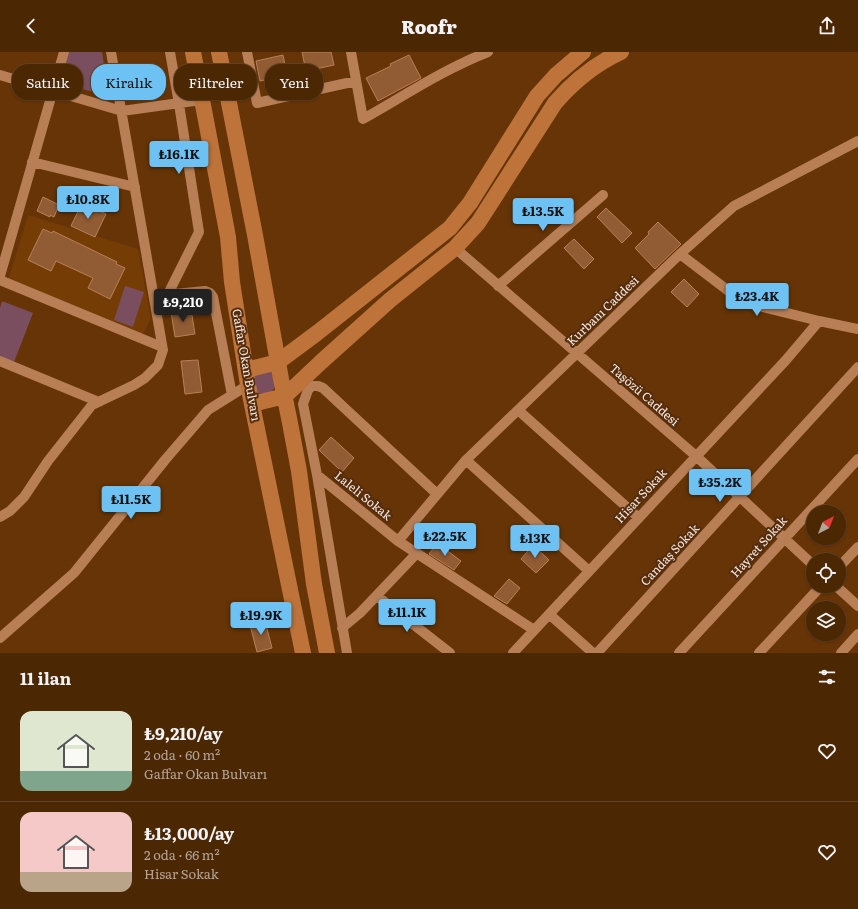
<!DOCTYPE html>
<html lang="tr">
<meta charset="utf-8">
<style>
body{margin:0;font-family:Literata,serif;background:#532f0e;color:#f1f3f6;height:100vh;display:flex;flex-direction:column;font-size:15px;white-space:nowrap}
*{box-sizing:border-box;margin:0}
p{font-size:13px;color:#b2a59a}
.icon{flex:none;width:22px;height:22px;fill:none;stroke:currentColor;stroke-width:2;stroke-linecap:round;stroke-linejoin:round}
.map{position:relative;height:601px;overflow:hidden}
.details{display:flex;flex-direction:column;background:#4c2704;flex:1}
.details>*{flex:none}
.top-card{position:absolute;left:12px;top:12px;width:400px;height:36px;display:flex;gap:8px}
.needle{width:26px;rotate:42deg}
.fabs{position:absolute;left:806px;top:453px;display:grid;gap:8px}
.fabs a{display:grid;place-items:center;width:40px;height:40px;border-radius:50%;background:#4c2704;box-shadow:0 1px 3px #0004,0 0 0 1px #634426;font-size:20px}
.price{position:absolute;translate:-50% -34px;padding:0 9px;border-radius:4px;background:#6dc2f3;color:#111;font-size:13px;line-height:26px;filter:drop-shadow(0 1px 2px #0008)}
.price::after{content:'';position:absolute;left:50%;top:24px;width:12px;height:9px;margin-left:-6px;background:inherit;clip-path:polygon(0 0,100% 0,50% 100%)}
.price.active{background:#222;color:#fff}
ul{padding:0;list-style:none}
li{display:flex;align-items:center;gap:12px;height:100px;padding:0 20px}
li+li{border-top:1px solid #634426}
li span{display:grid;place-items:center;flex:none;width:112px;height:80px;border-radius:12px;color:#555}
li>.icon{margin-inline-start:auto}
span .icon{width:48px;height:48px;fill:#fffc;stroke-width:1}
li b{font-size:17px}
h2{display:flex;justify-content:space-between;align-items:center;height:48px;padding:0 20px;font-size:17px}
.tag{padding:0 14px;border-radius:16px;background:#4c2704;box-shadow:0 1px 3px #0004,0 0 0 1px #634426;font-size:14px;line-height:36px}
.tag.active{background:#6dc2f3;color:#111}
header{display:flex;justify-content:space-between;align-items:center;height:52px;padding:0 20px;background:#4c2704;font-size:18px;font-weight:800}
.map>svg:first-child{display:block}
</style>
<header><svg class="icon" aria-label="back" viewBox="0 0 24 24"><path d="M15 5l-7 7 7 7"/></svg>Roofr<svg class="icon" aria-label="share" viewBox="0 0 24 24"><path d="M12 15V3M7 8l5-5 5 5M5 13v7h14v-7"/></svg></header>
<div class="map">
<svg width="858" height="601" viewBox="0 0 858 601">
<rect width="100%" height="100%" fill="#663406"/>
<!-- built -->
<path fill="#753c06" d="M 28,163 L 138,197 L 151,266 L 142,284 L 8,229 Z"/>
<!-- green -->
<path fill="#7a4e5e" d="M 69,0 L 102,0 L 109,44 L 60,31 Z
M 125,234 L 144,240 L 133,275 L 114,268 Z
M 2,249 L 33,261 L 11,318 L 0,314 L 0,256 Z
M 271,319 L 272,321 C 273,324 275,330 275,334 C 273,342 261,343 255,340 L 251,324 Z"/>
<!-- building -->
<path fill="#915b33" stroke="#b98058" d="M 302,0 L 331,0 L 334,13 L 306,19 Z
M 283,3 L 287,23 L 260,29 L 256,9 Z
M 409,3 L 421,26 L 378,49 L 366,26 L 391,14 L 390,12 Z
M 43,145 L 59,153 L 54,165 L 50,163 L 50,165 L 37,159 Z
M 82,151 L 106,162 L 95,185 L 71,174 Z
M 606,156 L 632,181 L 622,191 L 597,165 Z
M 658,170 L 681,192 L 655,217 L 635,196 L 649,182 L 648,180 Z
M 43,177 L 52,181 L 53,179 L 117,210 L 116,212 L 125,216 L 110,247 L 88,236 L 93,226 L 56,209 L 51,219 L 28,208 Z
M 574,187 L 594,207 L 584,217 L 564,196 Z
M 684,227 L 699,242 L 687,255 L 671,240 Z
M 191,257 L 195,282 L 175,285 L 171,260 Z
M 198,308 L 202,340 L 185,342 L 181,309 Z
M 331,385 L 354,406 L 342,420 L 319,398 Z
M 437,491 L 461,509 L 454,518 L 429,502 Z
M 533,493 L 549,508 L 536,521 L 521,507 Z
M 509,527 L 520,536 L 507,552 L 494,544 Z
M 265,569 L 272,596 L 257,600 L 250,573 Z"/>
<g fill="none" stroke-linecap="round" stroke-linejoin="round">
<!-- minor -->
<path stroke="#b87f57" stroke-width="10" d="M 247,0 L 257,51 L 356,29
M 351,0 L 363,67 C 404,44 444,17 488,0
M 0,23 L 122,59 L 201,48
M 32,110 L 135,135
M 455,196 L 696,404 L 813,513
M 680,202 L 743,250 L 819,269 L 858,277
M 0,224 L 64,0
M 0,228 L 162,295
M 498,234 L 603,143
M 168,242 L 199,180 L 179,52 L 170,0
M 164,243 L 205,239 L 210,241 L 213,245 L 232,343
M 0,309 L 99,350
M 518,358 L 639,466
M 466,408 L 589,519
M 317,423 L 398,489 L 534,578
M 0,465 L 10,459 L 24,445 L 48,409 L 92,353 L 134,333 L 145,326 L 158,313 L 163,298 L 111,0
M 398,489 L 466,408 L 680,202 L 734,154 L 858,89
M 839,515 L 858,495
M 836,534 L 858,554
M 377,544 L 450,601
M 549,562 L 593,601
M 342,576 L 360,561 L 417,501
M 0,586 L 74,521 L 165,408 L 208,358 L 248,333
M 347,601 L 317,423 L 303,352 L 308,338 L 312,334 L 318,334 L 323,336 L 437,442
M 513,601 L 786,308 L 819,269
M 597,601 L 858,315
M 679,601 L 858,407
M 759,601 L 821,534
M 841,601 L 858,582"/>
<!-- trunk -->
<path stroke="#bd733a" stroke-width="16" d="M 193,0 L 228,185 L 232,230 L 248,333 L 303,601
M 219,0 L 255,183 L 281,327 L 290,371 L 299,419 L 314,532 L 327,601
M 246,318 L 278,310 L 317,281 L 450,176 L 470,151 L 537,44 L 556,23 L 583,0
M 252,352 L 285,344 L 321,310 L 390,248 L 455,196 L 478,171 L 555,51 C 574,29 595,12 621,0"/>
</g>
<g text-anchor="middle" stroke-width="4" stroke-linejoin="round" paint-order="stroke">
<!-- street labels -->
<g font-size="12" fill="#fbe8dc" stroke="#542d0e">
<text transform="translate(603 259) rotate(-44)" y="4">Kurbanı Caddesi</text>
<text transform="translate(246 313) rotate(80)" y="4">Gaffar Okan Bulvarı</text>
<text transform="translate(644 343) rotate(41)" y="4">Taşözü Caddesi</text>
<text transform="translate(363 444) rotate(39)" y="4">Laleli Sokak</text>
<text transform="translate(641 444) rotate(-47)" y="4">Hisar Sokak</text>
<text transform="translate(759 495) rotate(-48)" y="4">Hayret Sokak</text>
<text transform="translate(670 503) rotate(-47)" y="4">Candaş Sokak</text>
</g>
</g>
</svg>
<div class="fabs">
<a><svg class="needle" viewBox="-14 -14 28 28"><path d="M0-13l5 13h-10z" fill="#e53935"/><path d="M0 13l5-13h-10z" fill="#b2a59a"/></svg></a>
<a><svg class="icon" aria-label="locate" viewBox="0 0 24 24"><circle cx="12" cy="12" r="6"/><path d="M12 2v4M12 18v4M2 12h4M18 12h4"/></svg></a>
<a><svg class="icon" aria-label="layers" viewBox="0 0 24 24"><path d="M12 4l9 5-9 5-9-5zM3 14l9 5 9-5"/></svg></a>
</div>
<b class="price" style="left:179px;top:123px">₺16.1K</b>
<b class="price" style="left:88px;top:168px">₺10.8K</b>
<b class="price" style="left:543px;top:180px">₺13.5K</b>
<b class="price" style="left:757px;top:265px">₺23.4K</b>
<b class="price active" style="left:183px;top:271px">₺9,210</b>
<b class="price" style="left:720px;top:451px">₺35.2K</b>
<b class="price" style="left:131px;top:468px">₺11.5K</b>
<b class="price" style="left:445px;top:505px">₺22.5K</b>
<b class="price" style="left:535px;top:507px">₺13K</b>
<b class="price" style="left:407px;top:581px">₺11.1K</b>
<b class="price" style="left:261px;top:584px">₺19.9K</b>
<div class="top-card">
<a class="tag">Satılık</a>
<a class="tag active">Kiralık</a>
<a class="tag">Filtreler</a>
<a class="tag">Yeni</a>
</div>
</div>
<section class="details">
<h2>11 ilan<svg class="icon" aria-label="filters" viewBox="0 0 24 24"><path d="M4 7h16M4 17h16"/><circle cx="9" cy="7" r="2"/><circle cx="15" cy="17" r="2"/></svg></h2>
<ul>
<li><span style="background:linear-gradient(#dfe7d0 75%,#7fa58c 0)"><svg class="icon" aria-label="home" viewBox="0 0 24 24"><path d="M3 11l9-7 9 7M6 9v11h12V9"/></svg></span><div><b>₺9,210/ay</b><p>2 oda · 60 m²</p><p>Gaffar Okan Bulvarı</p></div><svg class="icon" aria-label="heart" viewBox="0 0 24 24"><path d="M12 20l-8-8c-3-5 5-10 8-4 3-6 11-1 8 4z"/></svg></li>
<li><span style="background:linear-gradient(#f6c9c9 75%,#b9a48a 0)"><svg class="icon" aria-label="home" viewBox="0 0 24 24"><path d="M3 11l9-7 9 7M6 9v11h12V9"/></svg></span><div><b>₺13,000/ay</b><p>2 oda · 66 m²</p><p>Hisar Sokak</p></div><svg class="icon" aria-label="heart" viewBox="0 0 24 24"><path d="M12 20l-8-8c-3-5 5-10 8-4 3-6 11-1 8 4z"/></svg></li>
</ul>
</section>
